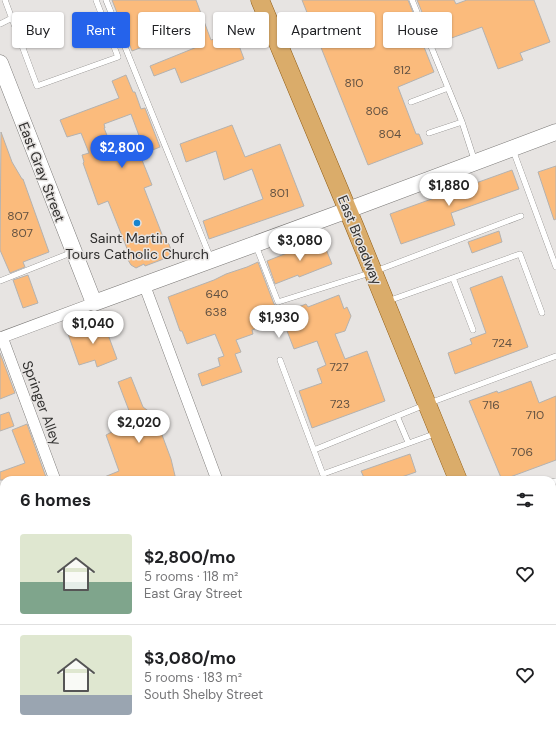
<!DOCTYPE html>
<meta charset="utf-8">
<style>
body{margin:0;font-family:"DM Sans",sans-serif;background:#f2f2f2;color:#202124;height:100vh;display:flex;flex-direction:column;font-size:15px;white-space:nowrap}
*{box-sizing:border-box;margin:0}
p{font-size:13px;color:#757577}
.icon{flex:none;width:22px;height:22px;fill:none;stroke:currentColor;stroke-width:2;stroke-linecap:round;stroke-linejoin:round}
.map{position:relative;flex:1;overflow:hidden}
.sheet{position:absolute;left:0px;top:476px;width:556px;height:256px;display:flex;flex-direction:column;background:#fff;border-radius:12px 12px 0 0;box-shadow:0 1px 3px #0004}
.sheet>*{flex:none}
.hud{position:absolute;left:12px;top:12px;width:532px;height:36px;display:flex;gap:8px}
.price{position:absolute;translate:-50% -34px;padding:0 9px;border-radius:14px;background:#fff;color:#222;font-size:13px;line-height:26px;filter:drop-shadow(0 1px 2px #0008)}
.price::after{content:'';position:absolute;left:50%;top:24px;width:12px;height:9px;margin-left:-6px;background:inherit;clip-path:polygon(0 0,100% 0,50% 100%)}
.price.selected{background:#2563eb;color:#fff}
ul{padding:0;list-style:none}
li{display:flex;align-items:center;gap:12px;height:100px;padding:0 20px}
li+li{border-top:1px solid #e0e0e0}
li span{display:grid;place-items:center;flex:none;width:112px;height:80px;border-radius:4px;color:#555}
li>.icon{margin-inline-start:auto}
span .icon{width:48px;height:48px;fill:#fffc;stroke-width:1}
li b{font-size:17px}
h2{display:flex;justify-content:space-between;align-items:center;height:48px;padding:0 20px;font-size:17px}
.tag{padding:0 14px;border-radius:4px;background:#fff;box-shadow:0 1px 3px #0004;font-size:14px;line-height:36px}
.tag.selected{background:#2563eb;color:#fff}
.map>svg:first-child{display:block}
</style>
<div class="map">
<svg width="556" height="732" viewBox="0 0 556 732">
<rect width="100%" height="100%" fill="#e7e4e2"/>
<!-- building -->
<path fill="#fbbb7c" stroke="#b4b2b0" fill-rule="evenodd" d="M 112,0 L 196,0 L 211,40 L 234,32 L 244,59 L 181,83 L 175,68 L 154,76 L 150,66 L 197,47 L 190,29 L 132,51 Z
M 302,0 L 408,0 L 427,47 L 424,47 L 434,72 L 398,87 L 416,134 L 419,134 L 423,144 L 368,165 Z
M 417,0 L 454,0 L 456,4 L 467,0 L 534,0 L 550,42 L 520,53 L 523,60 L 498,69 L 482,27 L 435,44 Z
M 126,75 L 133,92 L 135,92 L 141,109 L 145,108 L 160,147 L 140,155 L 152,185 L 144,188 L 165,242 L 169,244 L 171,250 L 169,256 L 161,260 L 145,266 L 144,264 L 136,268 L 131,265 L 128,260 L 130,256 L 108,201 L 98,205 L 83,163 L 84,162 L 82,155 L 89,153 L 81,133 L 67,137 L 60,120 L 119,98 L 112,81 ZM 131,114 L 141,141 L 120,149 L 111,145 L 104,128 L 105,128 L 104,124 Z
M 232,125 L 245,157 L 280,144 L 304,206 L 209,239 L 203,221 L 263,199 L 252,169 L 224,180 L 216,151 L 186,162 L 180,144 Z
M 1,132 L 12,162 L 22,179 L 23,179 L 49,252 L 23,262 L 25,267 L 10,273 L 0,250 Z
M 556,166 L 556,219 L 554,220 L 538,172 Z
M 512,170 L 519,189 L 451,213 L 455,225 L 401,244 L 390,214 Z
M 499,231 L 502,242 L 472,253 L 468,242 Z
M 322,239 L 332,264 L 299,277 L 298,275 L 275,284 L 267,261 Z
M 258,262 L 274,304 L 277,306 L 280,314 L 306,304 L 308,307 L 339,295 L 344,309 L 347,307 L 351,316 L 345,331 L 335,334 L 345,359 L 367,351 L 385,401 L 312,428 L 299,391 L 322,383 L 317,369 L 326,365 L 317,341 L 294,349 L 282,318 L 252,330 L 253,334 L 236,340 L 241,352 L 235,354 L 242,372 L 202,386 L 198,374 L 220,366 L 218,358 L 224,356 L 215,334 L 187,344 L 182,331 L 180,331 L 168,297 L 214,280 L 226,274 L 247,267 Z
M 28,275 L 38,303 L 23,308 L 13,280 Z
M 502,276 L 528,347 L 455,374 L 448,353 L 472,344 L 470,339 L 486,333 L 470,288 Z
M 103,321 L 117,359 L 97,367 L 95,360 L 79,365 L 68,334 Z
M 0,353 L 15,393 L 0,399 Z
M 131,377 L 143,407 L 155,416 L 171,459 L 176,480 L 97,480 L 119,471 L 106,435 L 133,421 L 118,382 Z
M 531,381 L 539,403 L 556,396 L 556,460 L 502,480 L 469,401 L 497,391 L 498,393 Z
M 9,412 L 14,426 L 0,431 L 0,415 Z
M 27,424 L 47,480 L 0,480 L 0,472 L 25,463 L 12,430 Z
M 410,454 L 416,472 L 393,480 L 365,480 L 361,471 Z"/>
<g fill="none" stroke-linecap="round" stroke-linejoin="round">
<!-- service casing -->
<g stroke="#787674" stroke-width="6">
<path id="service" d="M 5,0 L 37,86 L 118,57 L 96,0
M 106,0 L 211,259
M 412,0 L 462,122 L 475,162
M 0,24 L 12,18
M 411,102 L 448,88
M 429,133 L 462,122
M 513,150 L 556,267
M 256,246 L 278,302 L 373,272 L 521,216
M 453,278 L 473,330
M 0,281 L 73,252
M 388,301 L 520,254 L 542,313
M 280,360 L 325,480
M 397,416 L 408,442
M 314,450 L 427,404 L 556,356
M 323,474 L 437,433
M 552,482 L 556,481
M 0,545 L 4,543
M 552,598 L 556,597
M 256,728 L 258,732
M 436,728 L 438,732
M 157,732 L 168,728"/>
</g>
<!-- minor casing -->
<g stroke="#787674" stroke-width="12">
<path id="minor" d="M 144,284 L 217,480
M 2,337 L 55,480
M 0,338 L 94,303
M 552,532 L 556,531
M 306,728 L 308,732
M 9,732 L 20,728"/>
</g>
<!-- secondary casing -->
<g stroke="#787674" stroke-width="17">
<path id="secondary" d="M 0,63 L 94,303 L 348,210 L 556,132"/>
</g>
<!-- primary casing -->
<g stroke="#8f5c14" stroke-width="19">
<path id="primary" d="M 260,0 L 354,225 L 458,480
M 552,704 L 556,713"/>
</g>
<!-- service -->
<use href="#service" stroke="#fff" stroke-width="5.5"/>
<!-- minor -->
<use href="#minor" stroke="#fff" stroke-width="11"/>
<!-- secondary -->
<use href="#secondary" stroke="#fff" stroke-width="16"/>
<!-- primary -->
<use href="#primary" stroke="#daac6a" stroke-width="18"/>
</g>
<!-- markers -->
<circle fill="#1684ce" stroke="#e7e4e2" stroke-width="1.5" cx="137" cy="223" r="4"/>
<g text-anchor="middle" stroke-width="3" stroke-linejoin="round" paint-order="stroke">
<!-- number labels -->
<g font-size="12" fill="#635242">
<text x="402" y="74">812</text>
<text x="354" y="87">810</text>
<text x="377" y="115">806</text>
<text x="390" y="138">804</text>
<text x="279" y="197">801</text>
<text x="18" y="220">807</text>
<text x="22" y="237">807</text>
<text x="217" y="298">640</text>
<text x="216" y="316">638</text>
<text x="502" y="347">724</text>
<text x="339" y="371">727</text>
<text x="340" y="408">723</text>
<text x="491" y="409">716</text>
<text x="535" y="419">710</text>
<text x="522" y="456">706</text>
</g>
<!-- street labels -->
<g font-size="14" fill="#302f2e" stroke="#e7e4e2">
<text transform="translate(42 172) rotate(69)" y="5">East Gray Street</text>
<text transform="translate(360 240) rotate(68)" y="5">East Broadway</text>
<text transform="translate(42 403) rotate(70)" y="5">Springer Alley</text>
</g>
<!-- poi labels -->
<g font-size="14" fill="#302f2e" stroke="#e7e4e2">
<text x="137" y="243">Saint Martin of<tspan x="137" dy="16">Tours Catholic Church</tspan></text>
</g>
</g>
</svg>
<b class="price selected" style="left:122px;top:169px">$2,800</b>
<b class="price" style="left:449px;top:207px">$1,880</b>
<b class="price" style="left:300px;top:262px">$3,080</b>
<b class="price" style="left:279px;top:339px">$1,930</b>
<b class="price" style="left:93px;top:345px">$1,040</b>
<b class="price" style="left:139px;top:444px">$2,020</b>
<div class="hud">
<a class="tag">Buy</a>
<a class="tag selected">Rent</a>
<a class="tag">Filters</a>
<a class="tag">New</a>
<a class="tag">Apartment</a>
<a class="tag">House</a>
</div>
<section class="sheet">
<h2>6 homes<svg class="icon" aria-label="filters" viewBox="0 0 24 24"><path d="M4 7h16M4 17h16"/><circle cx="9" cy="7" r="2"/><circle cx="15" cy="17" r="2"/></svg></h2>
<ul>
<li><span style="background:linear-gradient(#dfe7d0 60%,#7fa58c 0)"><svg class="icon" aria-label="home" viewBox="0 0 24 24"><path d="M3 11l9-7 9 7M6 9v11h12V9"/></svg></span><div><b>$2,800/mo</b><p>5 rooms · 118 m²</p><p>East Gray Street</p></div><svg class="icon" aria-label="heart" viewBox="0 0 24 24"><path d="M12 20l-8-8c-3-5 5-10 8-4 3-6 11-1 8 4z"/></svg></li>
<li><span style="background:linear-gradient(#dfe7d0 75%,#9aa5b1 0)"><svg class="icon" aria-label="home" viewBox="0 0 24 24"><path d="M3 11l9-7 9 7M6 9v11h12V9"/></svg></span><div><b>$3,080/mo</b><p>5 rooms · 183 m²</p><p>South Shelby Street</p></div><svg class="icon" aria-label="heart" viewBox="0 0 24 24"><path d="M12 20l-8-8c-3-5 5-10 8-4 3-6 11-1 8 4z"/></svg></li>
</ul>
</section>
</div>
